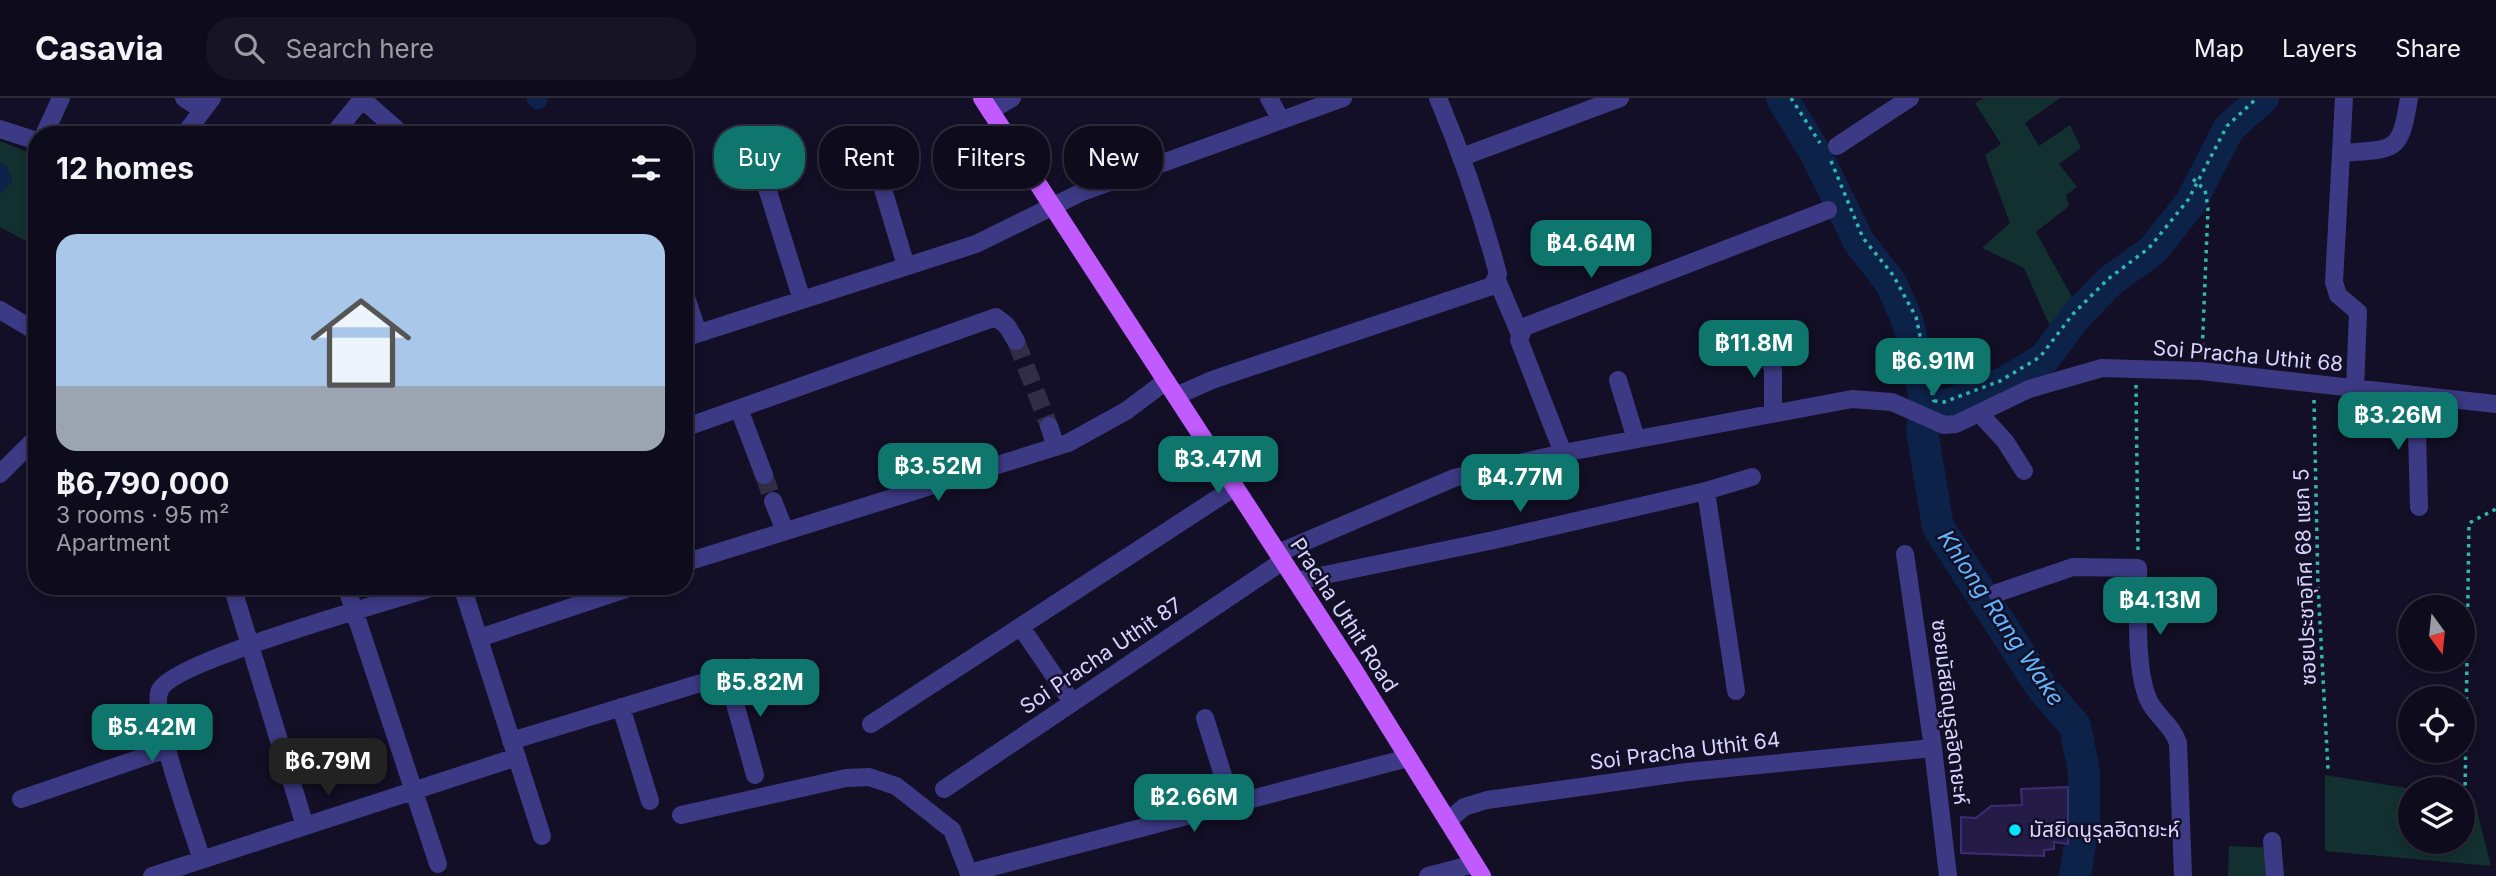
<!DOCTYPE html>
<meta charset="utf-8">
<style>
body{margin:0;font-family:Inter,"Noto Sans Thai",sans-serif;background:#171425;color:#f1f3f6;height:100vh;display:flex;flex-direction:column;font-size:26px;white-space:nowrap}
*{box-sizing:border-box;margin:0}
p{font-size:23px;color:#9b9ba3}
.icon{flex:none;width:38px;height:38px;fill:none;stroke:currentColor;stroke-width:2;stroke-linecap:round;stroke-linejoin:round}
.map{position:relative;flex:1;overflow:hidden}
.sheet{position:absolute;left:28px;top:28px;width:665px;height:469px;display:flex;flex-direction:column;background:#0e0b1c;border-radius:28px;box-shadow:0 4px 10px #0003,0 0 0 2px #2e2b3b}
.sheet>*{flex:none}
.banner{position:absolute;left:714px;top:28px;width:665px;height:63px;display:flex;gap:14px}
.needle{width:46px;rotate:165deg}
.fabs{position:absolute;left:2398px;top:497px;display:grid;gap:14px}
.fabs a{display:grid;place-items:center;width:77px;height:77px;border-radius:50%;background:#0e0b1c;box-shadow:0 4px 10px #0003,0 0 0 2px #2e2b3b;font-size:35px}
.price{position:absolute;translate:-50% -60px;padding:0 16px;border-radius:14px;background:#0f766e;color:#fff;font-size:23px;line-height:46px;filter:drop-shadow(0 2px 4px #0008)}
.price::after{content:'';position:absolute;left:50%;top:42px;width:21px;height:16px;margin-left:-10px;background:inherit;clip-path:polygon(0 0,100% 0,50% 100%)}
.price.on{background:#222;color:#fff}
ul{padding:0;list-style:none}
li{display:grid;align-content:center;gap:14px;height:371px;padding:0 28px}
li span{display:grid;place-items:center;height:217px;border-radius:21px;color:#555}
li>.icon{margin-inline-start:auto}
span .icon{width:126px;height:126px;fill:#fffc;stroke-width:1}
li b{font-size:30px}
h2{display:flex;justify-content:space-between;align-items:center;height:84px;padding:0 28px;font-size:30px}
.pill{padding:0 24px;border-radius:28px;background:#0e0b1c;box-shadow:0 4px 10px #0003,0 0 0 2px #2e2b3b;font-size:24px;line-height:63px}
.pill.on{background:#0f766e;color:#fff}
header{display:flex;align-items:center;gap:42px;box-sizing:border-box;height:98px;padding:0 35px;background:#0e0b1c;border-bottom:2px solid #2e2b3b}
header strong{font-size:33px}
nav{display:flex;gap:38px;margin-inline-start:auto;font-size:24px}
.search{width:490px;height:63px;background:#171425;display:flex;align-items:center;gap:18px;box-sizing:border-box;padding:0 24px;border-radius:28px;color:#9b9ba3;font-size:26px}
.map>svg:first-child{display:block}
</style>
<header>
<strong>Casavia</strong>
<div class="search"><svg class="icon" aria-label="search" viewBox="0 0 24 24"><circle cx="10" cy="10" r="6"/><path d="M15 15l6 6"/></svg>Search here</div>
<nav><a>Map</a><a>Layers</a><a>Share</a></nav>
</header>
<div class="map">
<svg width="2496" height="778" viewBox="0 0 2496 778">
<rect width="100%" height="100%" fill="#130f26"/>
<!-- green -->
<path fill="#12302f" d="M 1984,0 L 2060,0 L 2025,25 L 2039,48 L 2070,27 L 2081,50 L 2059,66 L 2077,89 L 2066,97 L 2069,108 L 2036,134 L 2077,208 L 2052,233 L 2024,170 L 1982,150 L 2010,125 L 1985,57 L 2001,46 L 1975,5 Z
M 0,43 L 37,58 L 37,149 L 0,129 L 0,96 L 12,83 L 6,67 L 0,65 Z
M 2325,677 L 2413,691 L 2410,691 L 2410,744 L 2462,744 L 2462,699 L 2474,701 L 2491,768 L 2325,753 Z
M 2229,748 L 2278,750 L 2279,778 L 2228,778 Z"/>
<!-- water -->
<path fill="#0c2248" d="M 0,65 L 6,67 L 12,84 L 0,96 Z"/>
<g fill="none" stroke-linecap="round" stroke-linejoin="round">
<!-- canal -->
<path stroke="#0c2248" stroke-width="19" d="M 536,0 L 538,2"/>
<!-- river -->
<path stroke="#0c2248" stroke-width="32" d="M 1782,0 L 1817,58 L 1859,144 L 1891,185 L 1908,224 L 1926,306 L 1922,332 L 1938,429 L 2042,590 L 2075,628 L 2084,674 L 2084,722 L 2075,778
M 1926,306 L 1944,308 L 2002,286 L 2044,261 L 2077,217 L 2110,183 L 2153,152 L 2191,104 L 2229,30 L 2263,0"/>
</g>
<!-- building -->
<path fill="#241b47" stroke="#3b2d73" stroke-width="2" d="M 2068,689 L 2068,746 L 2054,744 L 2054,751 L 2044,752 L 2044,758 L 1961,755 L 1961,719 L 1976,720 L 1991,708 L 2022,707 L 2021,691 Z"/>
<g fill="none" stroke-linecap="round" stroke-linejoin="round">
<!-- minor-tunnel -->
<path stroke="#312d47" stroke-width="18" stroke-dasharray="18 9" stroke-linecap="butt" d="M 1016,243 L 1049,328
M 764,377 L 773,403"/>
<!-- path -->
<path stroke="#2fb8b0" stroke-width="3.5" stroke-dasharray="3.5 5" stroke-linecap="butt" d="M 1791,0 L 1820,45
M 1831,63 L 1863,140 L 1893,177 L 1916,219 L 1934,304
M 2193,81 L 2205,92 L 2208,110 L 2202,257
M 2136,287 L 2138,454
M 2314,302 L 2318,488 L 2328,671
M 2465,696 L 2469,425 L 2496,411"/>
<!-- minor -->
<path stroke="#3d3a85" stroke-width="18" d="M 184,0 L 202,12
M 1269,0 L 1281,22
M 2344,0 L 2334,184 L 2338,197 L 2358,214 L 2355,291
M 362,1 L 403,37
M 990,13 L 1012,0
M 0,31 L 37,43
M 750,36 L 802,202
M 44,37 L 61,0
M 184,37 L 212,0
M 333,37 L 363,0
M 868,41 L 906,168
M 1837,48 L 1910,0
M 2341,55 C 2396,51 2400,56 2409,0
M 1462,59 L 1620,0
M 1497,182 L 1519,234
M 684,193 L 698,235
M 0,212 L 37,234
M 684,240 L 976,146 L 1082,94 L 1343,0
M 1765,245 L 1773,272 L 1773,316
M 1618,282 L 1636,341
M 1176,298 L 1212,282 L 1492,188 L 1498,176 C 1482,116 1462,57 1438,0
M 2416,298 L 2419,409
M 739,311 L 764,377
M 1979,315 L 2005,343 L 2024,373
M 1049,328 L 1056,349
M 684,330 L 996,219 L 1007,228 L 1016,243
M 1563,355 L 1519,242 L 1524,229 L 1828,112
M 0,376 L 37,339
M 1706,393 L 1736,593
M 773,403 L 785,433
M 1278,455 L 1454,380 L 1563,355 L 1852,301 L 1892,304 L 1944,327 L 1956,326 L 2029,291 L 2102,270 L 2201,273 L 2496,306
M 1905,456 L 1933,650 L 1948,778
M 684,465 L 1068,345 L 1126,313 L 1166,283
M 1296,483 L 1494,442 L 1706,393 L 1752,379
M 232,488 L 305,728
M 346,488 L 438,766
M 462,488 L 542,738
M 1997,495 L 2073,469 L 2138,470 C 2139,508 2134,567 2148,601 C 2156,619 2172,626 2178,645 L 2183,778
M 1021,529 L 1072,604
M 479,540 L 635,488
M 727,577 L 755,677
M 621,609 L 650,703
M 1205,620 L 1232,706
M 871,626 L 1235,389
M 511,643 L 753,569
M 944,691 L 1283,463
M 21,701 L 167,651
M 681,717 L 846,680 L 869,679 L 896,688 L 919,706 L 952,732 L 970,778
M 1448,723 L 1464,709 L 1487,702 L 1687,674 L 1933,650
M 2272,743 L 2275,778
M 202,762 C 193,733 149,614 160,592 C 173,563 396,501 438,488
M 969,775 L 1408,660
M 152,778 L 517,659
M 1428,778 L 1474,766"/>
<!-- major -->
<path stroke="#c25bff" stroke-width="18" d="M 982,0 L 1352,569 L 1482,778"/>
<!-- path-bridge -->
<path stroke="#2fb8b0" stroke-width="3.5" stroke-dasharray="3.5 5" stroke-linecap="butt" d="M 1934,303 L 1944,304 L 2000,283 L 2040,259 L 2073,216 L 2108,181 L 2149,150 L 2188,102 L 2227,28 L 2257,0"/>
</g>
<!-- markers -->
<circle fill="#00e5ff" stroke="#130f26" stroke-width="2.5" cx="2015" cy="732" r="7"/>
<g text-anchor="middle" stroke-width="5" stroke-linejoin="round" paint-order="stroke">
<!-- street labels -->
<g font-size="21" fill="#d9d4ff" stroke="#130f26">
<text transform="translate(2248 258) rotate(5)" y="7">Soi Pracha Uthit 68</text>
<text transform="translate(2305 479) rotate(-92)" y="7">ซอยประชาอุทิศ 68 แยก 5</text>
<text transform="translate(1344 517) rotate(57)" y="7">Pracha Uthit Road</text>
<text transform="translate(1101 558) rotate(-34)" y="7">Soi Pracha Uthit 87</text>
<text transform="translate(1950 614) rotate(83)" y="7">ซอยมัสยิดนูรุลฮิดายะห์</text>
<text transform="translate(1685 653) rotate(-7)" y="7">Soi Pracha Uthit 64</text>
</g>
<!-- poi labels -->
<g font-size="21" fill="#d9d4ff" stroke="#130f26" text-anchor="start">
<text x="2029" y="739">มัสยิดนูรุลฮิดายะห์</text>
</g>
<!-- water labels -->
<g font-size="23" font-style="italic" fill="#62b6ff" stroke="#130f26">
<text transform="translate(2001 520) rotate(56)" y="8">Khlong Rang Wake</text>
</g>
</g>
</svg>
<div class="fabs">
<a><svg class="needle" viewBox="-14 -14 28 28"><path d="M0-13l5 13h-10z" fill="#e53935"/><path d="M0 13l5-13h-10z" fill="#9b9ba3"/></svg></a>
<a><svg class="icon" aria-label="locate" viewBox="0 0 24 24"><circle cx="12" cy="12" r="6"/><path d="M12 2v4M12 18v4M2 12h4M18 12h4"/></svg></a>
<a><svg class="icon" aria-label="layers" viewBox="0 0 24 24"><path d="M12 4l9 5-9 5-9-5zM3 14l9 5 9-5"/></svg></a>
</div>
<b class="price" style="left:1591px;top:182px">฿4.64M</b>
<b class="price" style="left:1754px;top:282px">฿11.8M</b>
<b class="price" style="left:1933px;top:300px">฿6.91M</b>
<b class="price" style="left:2398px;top:354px">฿3.26M</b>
<b class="price" style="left:1218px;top:398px">฿3.47M</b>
<b class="price" style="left:938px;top:405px">฿3.52M</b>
<b class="price" style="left:1520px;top:416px">฿4.77M</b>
<b class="price" style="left:2160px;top:539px">฿4.13M</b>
<b class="price" style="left:760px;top:621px">฿5.82M</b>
<b class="price" style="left:152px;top:666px">฿5.42M</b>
<b class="price on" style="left:328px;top:700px">฿6.79M</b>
<b class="price" style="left:1194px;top:736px">฿2.66M</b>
<div class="banner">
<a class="pill on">Buy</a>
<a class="pill">Rent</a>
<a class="pill">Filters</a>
<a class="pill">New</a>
</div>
<section class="sheet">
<h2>12 homes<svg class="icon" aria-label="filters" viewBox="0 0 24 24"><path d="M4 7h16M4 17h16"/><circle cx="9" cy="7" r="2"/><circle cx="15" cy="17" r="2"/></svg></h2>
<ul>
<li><span style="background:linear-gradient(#a9c7e8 70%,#9aa5b1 0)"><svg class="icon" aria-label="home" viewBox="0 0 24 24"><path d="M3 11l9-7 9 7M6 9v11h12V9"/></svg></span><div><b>฿6,790,000</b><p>3 rooms · 95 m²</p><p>Apartment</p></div></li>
</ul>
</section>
</div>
